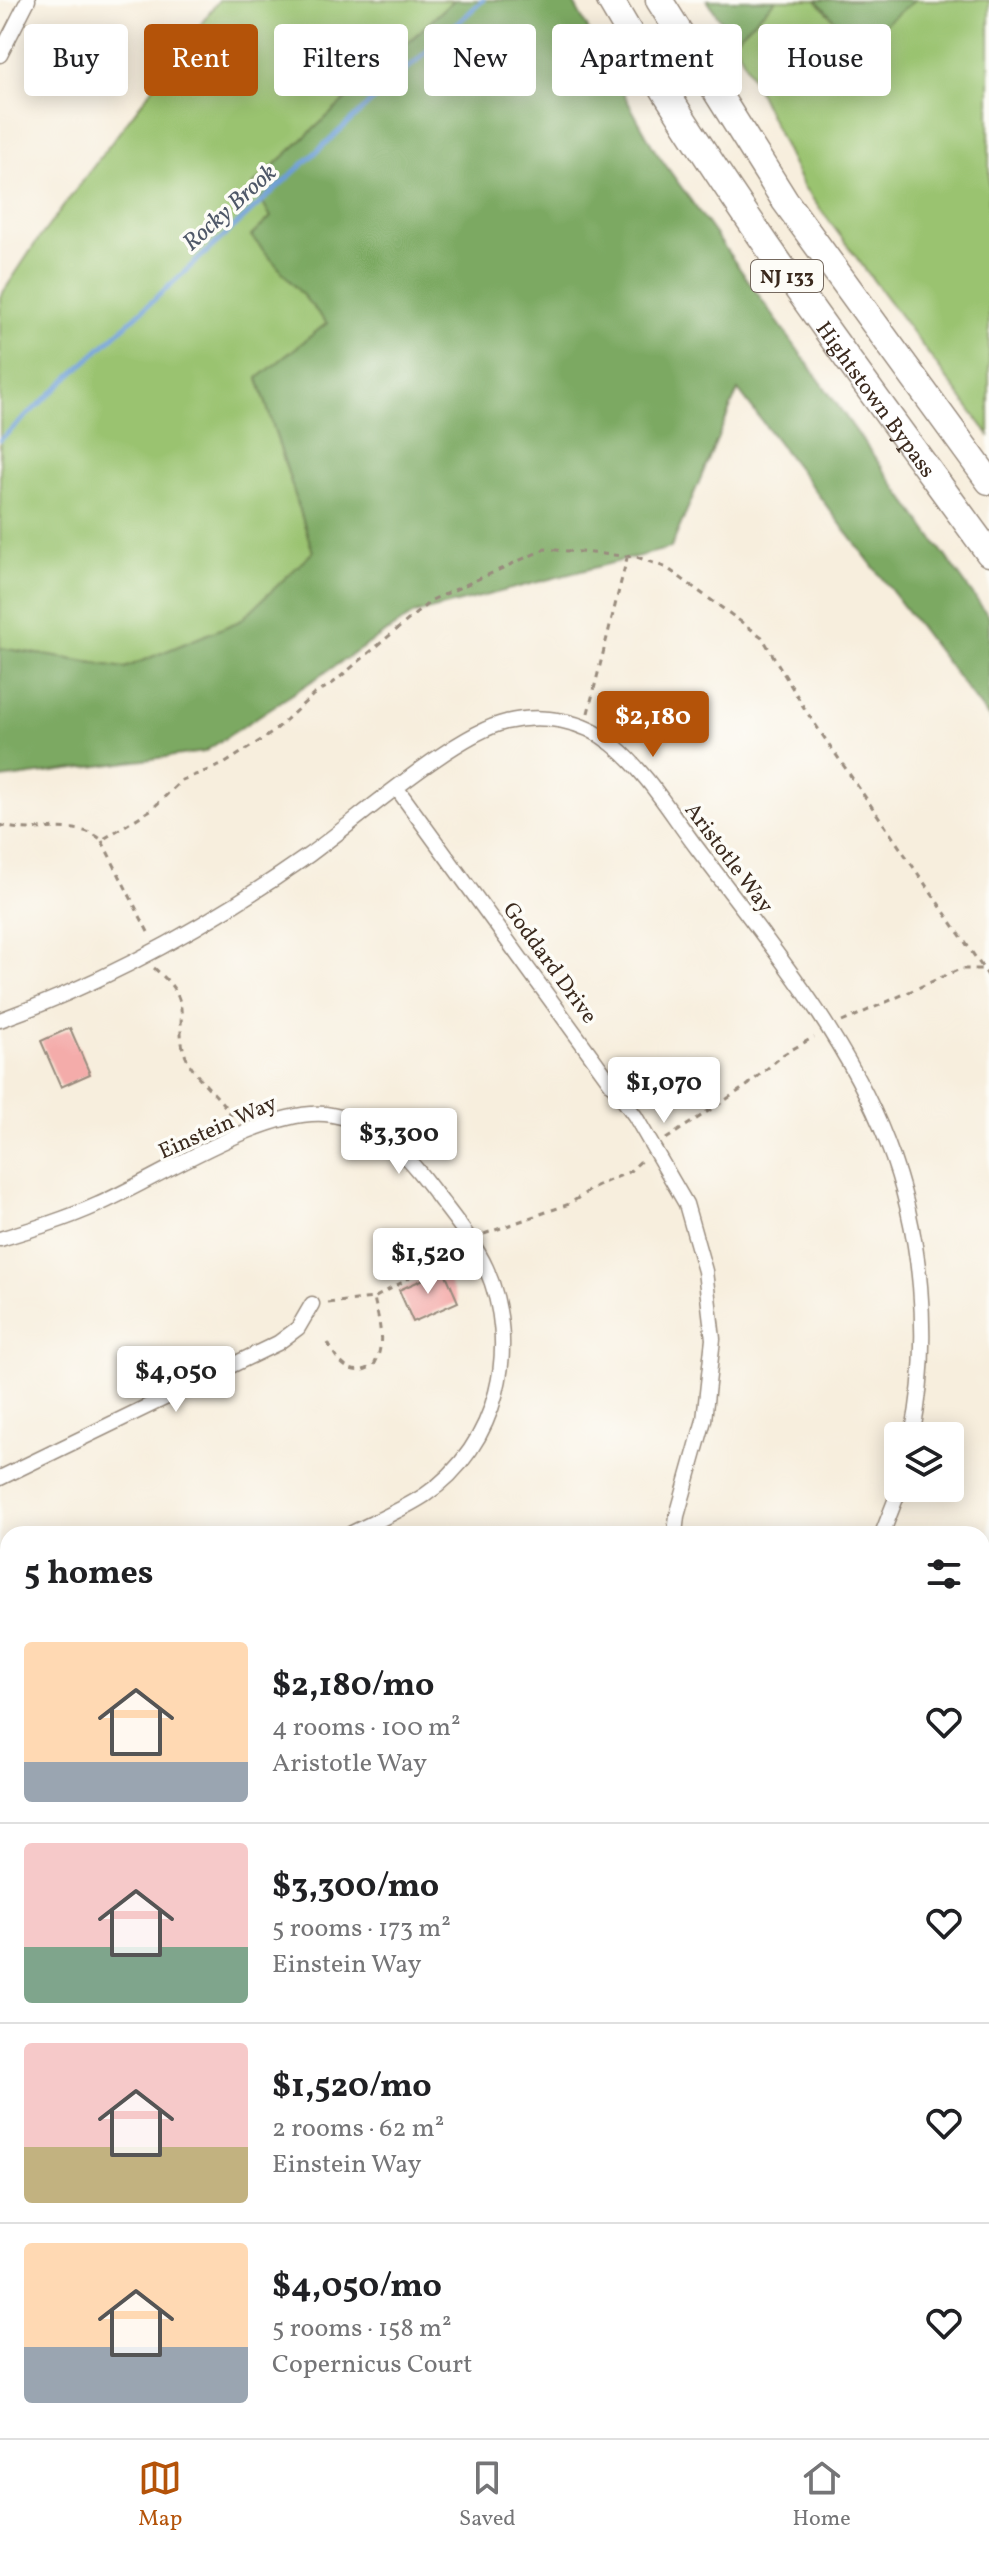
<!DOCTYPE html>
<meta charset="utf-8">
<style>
body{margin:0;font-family:Vollkorn,serif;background:#f6f6f6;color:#202124;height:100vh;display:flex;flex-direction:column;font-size:30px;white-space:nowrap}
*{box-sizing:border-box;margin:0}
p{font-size:26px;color:#757577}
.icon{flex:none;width:44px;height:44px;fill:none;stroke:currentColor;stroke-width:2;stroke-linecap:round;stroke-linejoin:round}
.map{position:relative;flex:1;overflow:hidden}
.drawer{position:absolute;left:0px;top:1526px;width:990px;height:912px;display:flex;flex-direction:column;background:#fff;border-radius:24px 24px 0 0;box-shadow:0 4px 20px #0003}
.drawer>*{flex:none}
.guide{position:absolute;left:24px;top:24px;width:942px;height:72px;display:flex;gap:16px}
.buttons{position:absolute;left:884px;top:1422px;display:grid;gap:16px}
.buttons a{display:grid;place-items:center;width:80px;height:80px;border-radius:8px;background:#fff;box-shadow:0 4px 20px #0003;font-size:40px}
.price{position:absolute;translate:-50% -68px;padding:0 18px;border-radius:8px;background:#fff;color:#222;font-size:26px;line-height:52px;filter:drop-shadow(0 2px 4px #0008)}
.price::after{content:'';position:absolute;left:50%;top:48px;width:24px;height:18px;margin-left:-12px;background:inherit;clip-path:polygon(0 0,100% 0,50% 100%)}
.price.active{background:#b45309;color:#fff}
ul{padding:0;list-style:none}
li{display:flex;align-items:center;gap:24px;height:200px;padding:0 24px}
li+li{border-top:2px solid #e0e0e0}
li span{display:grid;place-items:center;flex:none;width:224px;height:160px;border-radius:8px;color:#555}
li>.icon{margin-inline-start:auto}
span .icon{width:96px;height:96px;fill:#fffc;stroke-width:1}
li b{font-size:34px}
h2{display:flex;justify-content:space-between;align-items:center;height:96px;padding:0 24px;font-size:34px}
.tag{padding:0 28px;border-radius:8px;background:#fff;box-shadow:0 4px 20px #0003;font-size:28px;line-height:72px}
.tag.active{background:#b45309;color:#fff}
.dock{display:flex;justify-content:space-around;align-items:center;height:112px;border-top:2px solid #e0e0e0;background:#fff;font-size:22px;color:#757577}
.dock a{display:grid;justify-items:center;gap:4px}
.dock .active{color:#b45309}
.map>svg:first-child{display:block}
</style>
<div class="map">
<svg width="989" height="2438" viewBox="0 0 989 2438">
<rect width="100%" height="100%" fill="#fdfcf7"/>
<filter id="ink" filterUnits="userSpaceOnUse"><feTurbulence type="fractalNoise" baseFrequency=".0125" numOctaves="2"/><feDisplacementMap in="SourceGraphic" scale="16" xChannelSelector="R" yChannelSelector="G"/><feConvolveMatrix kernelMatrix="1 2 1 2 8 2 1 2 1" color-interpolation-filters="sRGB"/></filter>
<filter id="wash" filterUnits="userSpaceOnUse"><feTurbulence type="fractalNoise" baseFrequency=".006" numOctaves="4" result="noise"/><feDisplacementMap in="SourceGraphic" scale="32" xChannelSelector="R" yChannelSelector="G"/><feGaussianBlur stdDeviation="1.8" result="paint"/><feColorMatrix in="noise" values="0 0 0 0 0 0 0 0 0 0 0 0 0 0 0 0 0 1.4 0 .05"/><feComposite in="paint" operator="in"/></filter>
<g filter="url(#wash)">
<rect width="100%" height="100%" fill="#f7eedd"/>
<!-- green -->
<path fill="#9ac36f" stroke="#6a7646" stroke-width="2" d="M 219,0 L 454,0 L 254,184 L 271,217 L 252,236 L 327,323 L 258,378 L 313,552 L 240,621 L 125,668 L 0,648 L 0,297 L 35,244 Z
M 776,0 L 816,0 L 858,45 L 915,0 L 989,0 L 989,435 L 803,186 L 734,40 Z"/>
<!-- forest -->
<path fill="#7ba962" stroke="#5b6a40" stroke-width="2" d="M 454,0 L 572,0 L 654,149 L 989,617 L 989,718 L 738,390 L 671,548 L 414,614 L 204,752 L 0,779 L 0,648 L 125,668 L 240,621 L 313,552 L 258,378 L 327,323 L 251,236 L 271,217 L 253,185 Z
M 707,0 L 776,0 L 734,40 Z
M 816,0 L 915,0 L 858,45 Z
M 0,1998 L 8,2007 L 8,2107 L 0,2121 Z
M 823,2430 L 950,2430 L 951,2438 L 826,2438 Z"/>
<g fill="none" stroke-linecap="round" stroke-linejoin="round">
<!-- stream -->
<path stroke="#6c9ed7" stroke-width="5" d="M 0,440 L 483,0"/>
</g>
<g id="blocks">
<!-- building -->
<path fill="#f4acaa" d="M 70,1028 L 90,1074 L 61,1087 L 41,1041 Z
M 444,1270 L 458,1302 L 413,1322 L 399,1290 Z"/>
</g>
</g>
<g filter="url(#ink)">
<use href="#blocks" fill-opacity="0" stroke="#998c7e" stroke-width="2"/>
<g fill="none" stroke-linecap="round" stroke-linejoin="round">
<!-- minor casing -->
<g stroke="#998c7e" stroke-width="17">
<path id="minor" d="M 0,55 L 28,0
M 398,790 L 635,1116 L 686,1204 L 705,1271 L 713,1339 L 704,1420 L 677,1516 L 675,1534
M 0,1020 C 108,981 215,921 309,855 C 356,821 456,733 506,722 C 542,713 583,720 612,744 C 646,771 671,814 697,848 C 766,940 845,1033 887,1142 C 922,1232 932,1341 912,1436
M 0,1239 C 33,1229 66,1219 97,1205 C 155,1180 271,1103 332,1115 C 385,1125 412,1162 442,1202 C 458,1223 475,1244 486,1268 C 521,1346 498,1446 425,1495 C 402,1510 374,1522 350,1534
M 0,1478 L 278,1343 L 298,1328 L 312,1304
M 882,1534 L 900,1488
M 0,1707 L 8,1703
M 0,1941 L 8,1949
M 0,2185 L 8,2169
M 379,2430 L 388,2438
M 573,2430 L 580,2438
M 602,2430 L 609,2438"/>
</g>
<!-- tertiary casing -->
<g stroke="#998c7e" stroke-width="21">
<path id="tertiary" d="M 982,2232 L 989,2227
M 723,2438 L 733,2430"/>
</g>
<!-- motorway casing -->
<g stroke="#998c7e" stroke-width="29">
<g id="motorway">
<path id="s1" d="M 610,0 C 722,194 857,372 989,553"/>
<path d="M 659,0 L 785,201 L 989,481"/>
</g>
</g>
<!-- path -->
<path stroke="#998c7e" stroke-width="3" stroke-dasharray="6 6" stroke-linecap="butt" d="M 588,713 L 627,558
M 0,825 C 33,836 75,818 102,840 L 152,809 L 182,780 L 224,764 L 272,733 L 313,695 L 333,683 L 432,600 L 545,549 L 637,557 L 667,568 L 762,637 L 806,711 L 989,977
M 102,841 L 149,934
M 154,968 C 199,1005 171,1019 186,1057 C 196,1081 223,1097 234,1121
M 842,1022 L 960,969 L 983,969
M 666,1139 L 748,1085 L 784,1054 L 814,1037
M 484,1234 L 569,1204 L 596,1186 L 629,1172 L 642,1160
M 328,1303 L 374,1298 L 406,1280 L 454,1242
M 328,1343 C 338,1362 351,1380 374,1365 C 386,1344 379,1321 374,1298
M 982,1672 L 989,1662"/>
<!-- minor -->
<use href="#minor" stroke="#fff" stroke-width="14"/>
<!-- tertiary -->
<use href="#tertiary" stroke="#fff" stroke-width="18"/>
<!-- motorway -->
<use href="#motorway" stroke="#fff" stroke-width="26"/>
</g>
</g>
<g text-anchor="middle" stroke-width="7" stroke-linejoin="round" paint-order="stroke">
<!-- shield labels -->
<rect fill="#fdfcf7" stroke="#75695f" stroke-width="2" x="751" y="260" width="72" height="32" rx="6"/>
<g font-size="20" font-weight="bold" fill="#3b2a1e">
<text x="787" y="283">NJ 133</text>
</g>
<!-- street labels -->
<g font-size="22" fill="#3b2a1e" stroke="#fdfcf7">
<text dy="8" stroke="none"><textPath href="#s1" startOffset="480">Hightstown Bypass</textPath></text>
<text transform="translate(730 857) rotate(53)" y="8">Aristotle Way</text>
<text transform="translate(551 962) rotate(54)" y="8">Goddard Drive</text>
<text transform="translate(217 1126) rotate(-24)" y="8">Einstein Way</text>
</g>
<!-- water labels -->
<g font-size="24" font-style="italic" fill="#4f5868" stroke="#fdfcf7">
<text transform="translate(229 207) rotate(-42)" y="8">Rocky Brook</text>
</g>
</g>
</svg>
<div class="buttons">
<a><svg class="icon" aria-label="layers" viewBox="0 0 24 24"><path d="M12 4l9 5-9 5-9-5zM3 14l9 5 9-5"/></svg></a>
</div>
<b class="price active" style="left:653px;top:759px">$2,180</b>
<b class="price" style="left:664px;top:1125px">$1,070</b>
<b class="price" style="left:399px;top:1176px">$3,300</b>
<b class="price" style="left:428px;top:1296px">$1,520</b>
<b class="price" style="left:176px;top:1414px">$4,050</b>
<div class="guide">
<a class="tag">Buy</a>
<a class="tag active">Rent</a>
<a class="tag">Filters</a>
<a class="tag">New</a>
<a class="tag">Apartment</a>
<a class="tag">House</a>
</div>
<section class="drawer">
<h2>5 homes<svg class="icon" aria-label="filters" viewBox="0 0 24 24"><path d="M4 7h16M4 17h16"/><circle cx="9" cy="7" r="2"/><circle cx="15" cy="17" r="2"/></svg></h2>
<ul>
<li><span style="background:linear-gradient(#ffd9b3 75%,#9aa5b1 0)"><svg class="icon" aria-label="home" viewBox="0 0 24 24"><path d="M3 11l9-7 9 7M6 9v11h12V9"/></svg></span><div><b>$2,180/mo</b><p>4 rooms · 100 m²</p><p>Aristotle Way</p></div><svg class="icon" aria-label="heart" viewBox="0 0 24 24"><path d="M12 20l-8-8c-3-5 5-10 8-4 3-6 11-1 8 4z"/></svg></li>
<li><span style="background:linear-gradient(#f6c9c9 65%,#7fa58c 0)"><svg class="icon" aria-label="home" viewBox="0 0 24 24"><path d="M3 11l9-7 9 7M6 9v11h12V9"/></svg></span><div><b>$3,300/mo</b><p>5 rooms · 173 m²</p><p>Einstein Way</p></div><svg class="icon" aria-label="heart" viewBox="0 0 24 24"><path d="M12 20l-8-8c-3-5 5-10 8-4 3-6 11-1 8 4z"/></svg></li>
<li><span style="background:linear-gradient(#f6c9c9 65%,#c2b280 0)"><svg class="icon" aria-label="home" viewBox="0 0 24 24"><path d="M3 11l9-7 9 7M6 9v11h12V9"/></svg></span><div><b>$1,520/mo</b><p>2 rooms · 62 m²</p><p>Einstein Way</p></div><svg class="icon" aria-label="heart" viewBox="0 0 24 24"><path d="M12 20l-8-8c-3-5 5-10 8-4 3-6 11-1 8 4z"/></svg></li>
<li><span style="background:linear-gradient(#ffd9b3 65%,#9aa5b1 0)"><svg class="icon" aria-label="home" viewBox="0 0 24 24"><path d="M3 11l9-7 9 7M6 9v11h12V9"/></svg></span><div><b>$4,050/mo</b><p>5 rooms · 158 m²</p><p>Copernicus Court</p></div><svg class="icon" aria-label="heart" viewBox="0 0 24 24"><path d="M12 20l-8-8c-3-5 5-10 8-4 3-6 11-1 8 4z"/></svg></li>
</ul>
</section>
</div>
<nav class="dock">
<a class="active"><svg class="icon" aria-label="map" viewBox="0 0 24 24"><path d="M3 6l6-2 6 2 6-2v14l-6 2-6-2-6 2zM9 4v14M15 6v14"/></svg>Map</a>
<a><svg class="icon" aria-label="saved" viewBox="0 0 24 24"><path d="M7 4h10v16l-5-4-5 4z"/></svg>Saved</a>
<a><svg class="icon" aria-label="home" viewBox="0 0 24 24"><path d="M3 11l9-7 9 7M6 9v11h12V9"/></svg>Home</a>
</nav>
